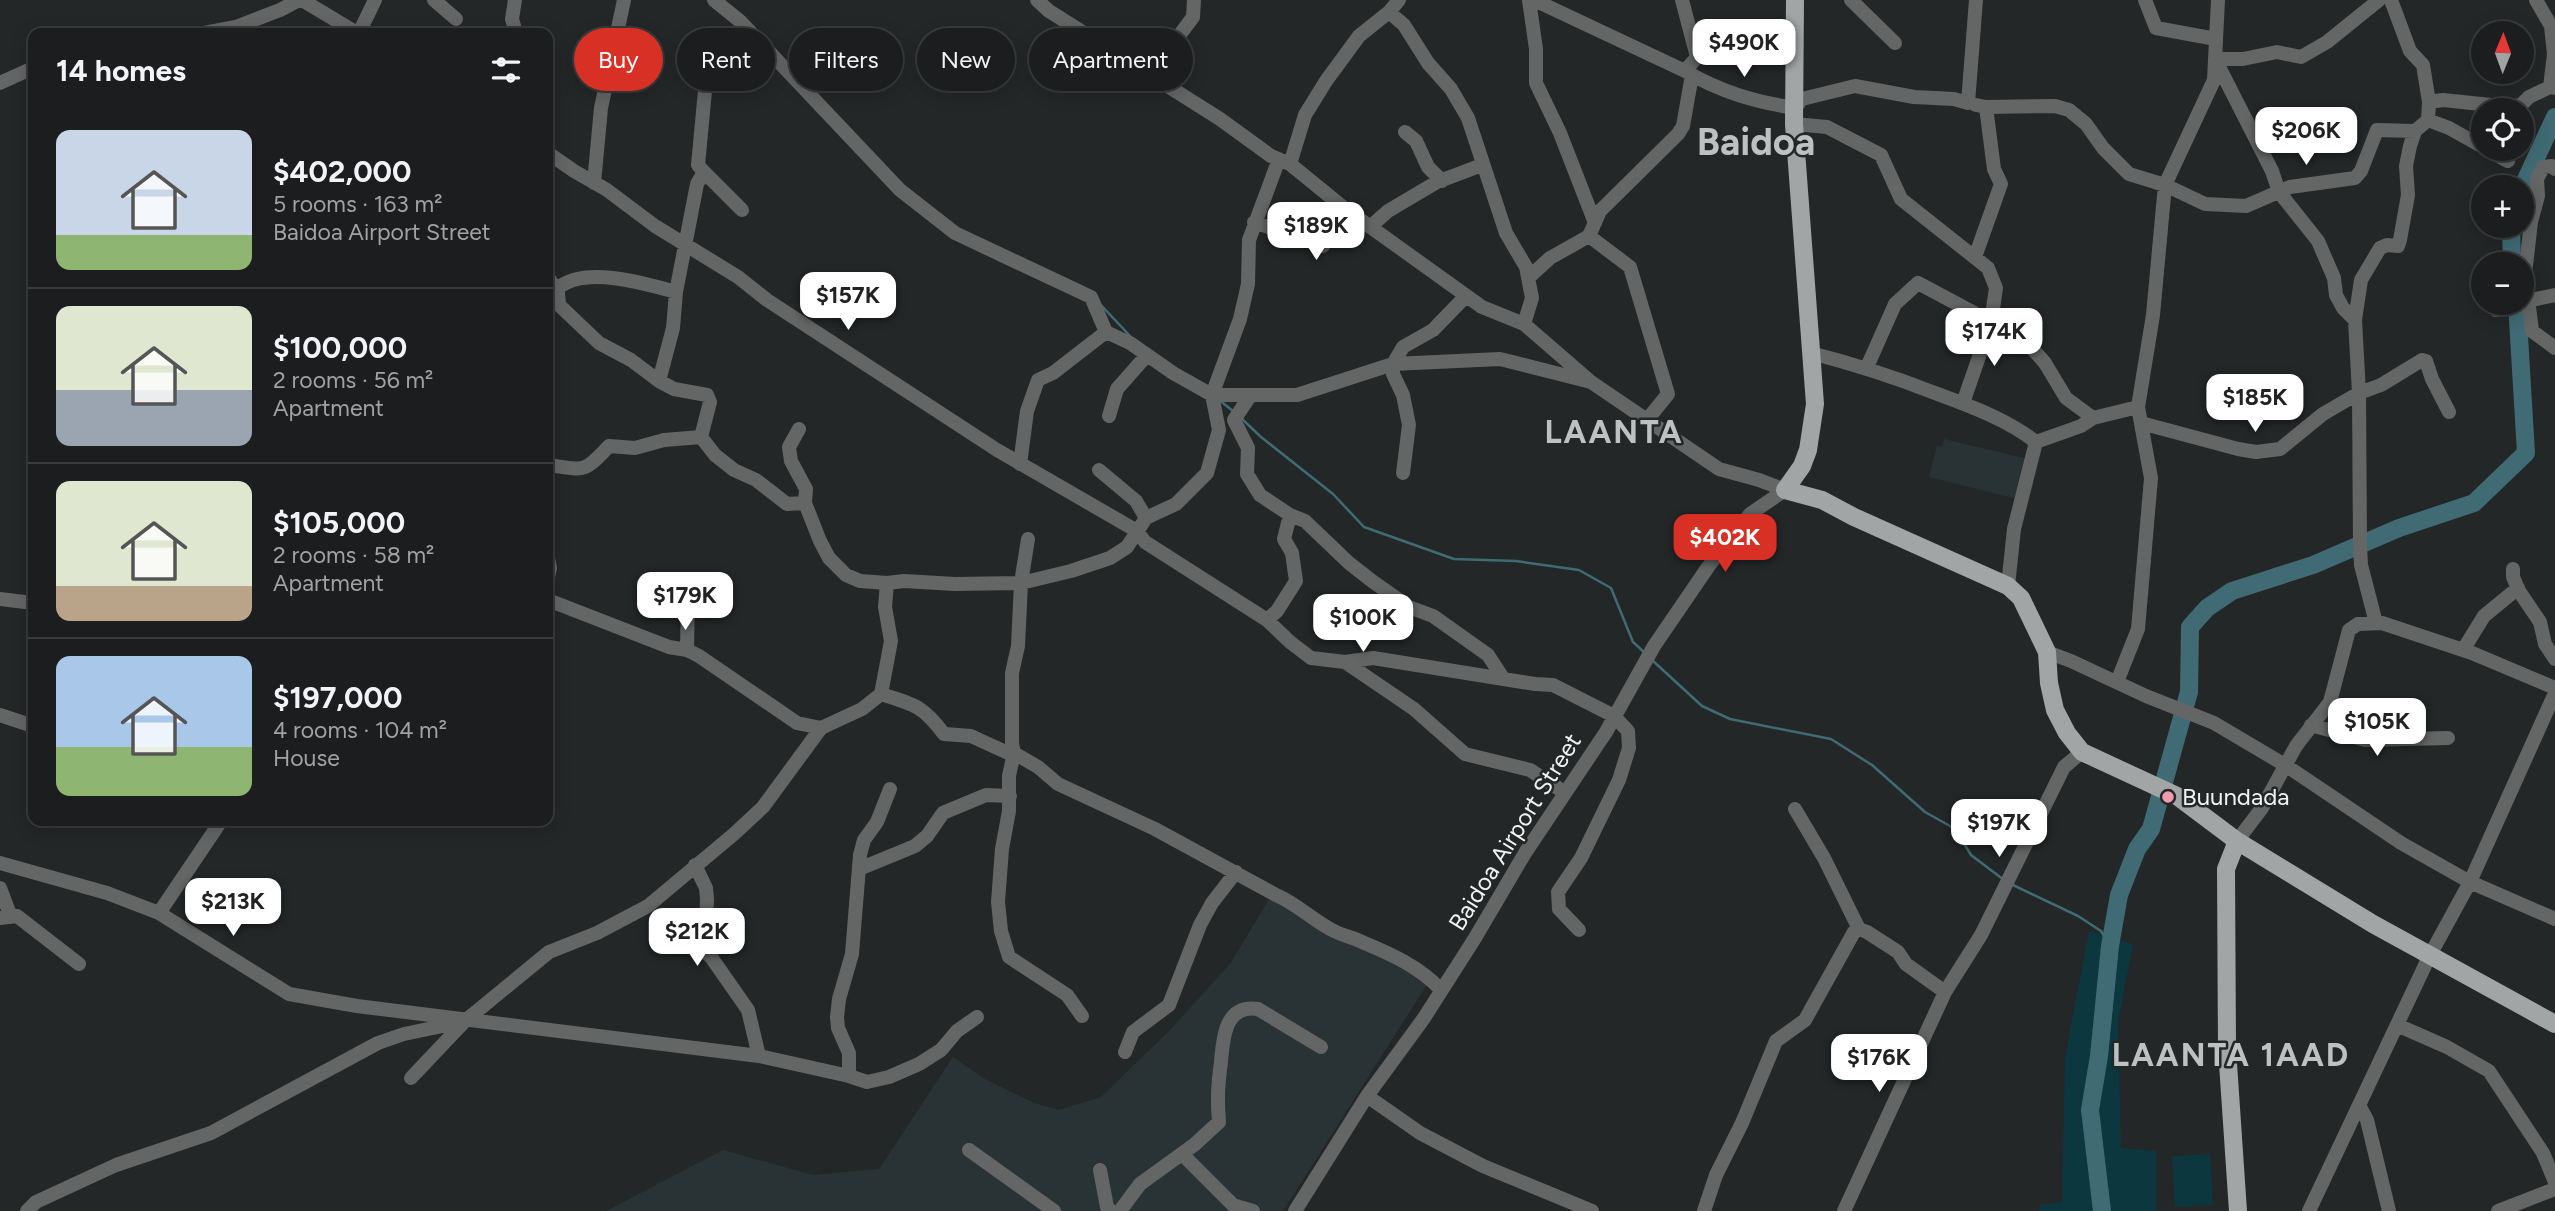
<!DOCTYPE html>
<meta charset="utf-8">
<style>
body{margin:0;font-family:Figtree,sans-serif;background:#282a2b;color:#f1f3f6;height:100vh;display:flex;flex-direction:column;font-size:26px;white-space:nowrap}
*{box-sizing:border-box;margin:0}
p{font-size:23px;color:#a0a2a4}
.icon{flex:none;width:38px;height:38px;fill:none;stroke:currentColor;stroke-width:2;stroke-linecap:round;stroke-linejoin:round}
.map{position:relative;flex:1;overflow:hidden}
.sheet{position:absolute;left:28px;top:28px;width:525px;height:798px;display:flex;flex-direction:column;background:#1b1d1e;border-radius:14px;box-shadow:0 4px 18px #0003,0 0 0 2px #393b3c}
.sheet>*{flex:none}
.guide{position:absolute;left:574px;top:28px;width:665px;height:63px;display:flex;gap:14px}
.needle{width:46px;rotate:1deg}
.buttons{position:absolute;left:2471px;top:21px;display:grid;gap:14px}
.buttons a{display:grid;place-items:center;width:63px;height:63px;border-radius:50%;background:#1b1d1e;box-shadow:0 4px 18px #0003,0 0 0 2px #393b3c;font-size:35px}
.price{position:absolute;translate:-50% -60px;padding:0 16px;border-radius:14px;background:#fff;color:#222;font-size:23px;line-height:46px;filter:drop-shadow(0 2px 4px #0008)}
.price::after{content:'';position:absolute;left:50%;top:42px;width:21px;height:16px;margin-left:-10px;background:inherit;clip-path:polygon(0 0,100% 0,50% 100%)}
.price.current{background:#d93025;color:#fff}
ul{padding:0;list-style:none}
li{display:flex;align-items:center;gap:21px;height:175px;padding:0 28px}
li+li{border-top:2px solid #393b3c}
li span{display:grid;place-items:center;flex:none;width:196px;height:140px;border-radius:14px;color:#555}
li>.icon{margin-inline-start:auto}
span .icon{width:84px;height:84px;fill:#fffc;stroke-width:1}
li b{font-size:30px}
h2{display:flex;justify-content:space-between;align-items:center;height:84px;padding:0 28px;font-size:30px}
.pill{padding:0 24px;border-radius:32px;background:#1b1d1e;box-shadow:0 4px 18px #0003,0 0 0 2px #393b3c;font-size:24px;line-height:63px}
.pill.current{background:#d93025;color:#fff}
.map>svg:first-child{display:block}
</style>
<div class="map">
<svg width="2555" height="1211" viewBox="0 0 2555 1211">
<rect width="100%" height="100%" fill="#242728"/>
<!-- built -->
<path fill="#293335" d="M 1944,439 L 2028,459 L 2017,499 L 1929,477 L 1937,446 L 1942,447 Z
M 1271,896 L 1428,983 L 1283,1211 L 606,1211 L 723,1150 L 813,1175 L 879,1169 L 953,1057 L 985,1079 L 1034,1103 L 1059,1110 L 1101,1097 L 1169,1031 L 1230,964 Z"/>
<!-- green -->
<path fill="#0c373f" d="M 2089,931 L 2133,944 L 2118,1022 L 2121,1148 L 2156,1151 L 2156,1211 L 2039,1211 L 2040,1205 L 2062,1202 L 2065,1057 Z
M 2210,1154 L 2213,1205 L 2175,1207 L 2172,1156 Z"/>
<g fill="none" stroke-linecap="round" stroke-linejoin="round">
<!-- stream -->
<path stroke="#406b74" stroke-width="2.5" d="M 1100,304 L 1131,337
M 1219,400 L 1233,411
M 1241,418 L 1261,437 L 1333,494 L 1364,527 L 1454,559 L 1516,561 L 1579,570 L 1611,588 L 1633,642 L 1645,653
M 1652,660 L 1702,706 L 1730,719 L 1831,739 L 1872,765 L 1925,812 L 1950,826 L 1960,837 L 1971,855 L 2004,880
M 2013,885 L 2078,916 L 2101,931 L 2110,946"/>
<!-- river -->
<path stroke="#406b74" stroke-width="18" d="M 2522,188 L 2555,117
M 2511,226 L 2512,264
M 2102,1211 L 2090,1110 L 2099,1056 L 2110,946 L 2119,895 L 2137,849 L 2151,829 L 2189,692 L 2190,627 L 2207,608 L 2232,591 L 2313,565 L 2399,528 L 2474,503 L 2526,453 L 2517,303"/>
<!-- minor -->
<path stroke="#646666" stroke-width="14" d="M 302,0 L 357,33
M 434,0 L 456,19
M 515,0 L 512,19 L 516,33
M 714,0 L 741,22 L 900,190 L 955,233 L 1091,297 L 1106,332 L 1130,343 L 1173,373 L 1212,395 L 1297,395 L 1393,364 L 1500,359 L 1591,382
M 1037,0 L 1049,11 L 1220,119 L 1271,156 L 1290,164 L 1344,208 L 1482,307 L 1524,324 L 1591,382 L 1719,469 L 1759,480 L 1785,490
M 1529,0 L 1536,49 L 1536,83 L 1560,133 L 1595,223
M 1534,0 L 1685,71 C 1721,92 1755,102 1795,108 L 1802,99 L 1855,86 L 1914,97 L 1954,99 L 1968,103 L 1976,0
M 1682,0 L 1697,57 L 1685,71
M 1851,0 L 1895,43
M 2145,0 L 2156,28 L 2216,39
M 2391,0 L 2410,51 L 2423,65 L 2429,102 L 2443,100 L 2510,107 L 2521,105 L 2529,97 L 2550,87 L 2555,88
M 2536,0 L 2551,26 L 2554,54 L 2550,87
M 1389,12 L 1404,25 L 1428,63 L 1451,89 L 1468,118 L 1506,233 L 1526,267 L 1532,298 L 1524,324
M 204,33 L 236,27 L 280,10 L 299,0
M 359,33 L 375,0
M 1149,76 L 1193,17 L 1194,0
M 0,83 L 33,68
M 1986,107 L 2055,106 L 2069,110 L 2086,124 L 2103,148 L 2129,174 L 2165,185 L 2205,204 L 2246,206 L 2290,187 L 2355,178 L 2361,171 L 2377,130 L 2415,131
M 2428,120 L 2449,128 L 2483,147
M 1794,124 L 1827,127 L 1881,155 L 1901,199 L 1988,268 L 1996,288 L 1991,322 L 2022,337 L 2045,363 L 2066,398 L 2093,418
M 1405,132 L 1416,141 L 1428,167 L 1442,181
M 2486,149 L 2508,161
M 548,153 L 574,171 L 607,190 L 655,226 L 738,277 L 767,300 L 997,450 L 1137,531 L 1145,542 L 1267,620 L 1290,642 L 1311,658 L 1345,662 L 1414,709 L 1465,754 L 1530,770 L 1564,792
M 1290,164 L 1305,115 L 1326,81 L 1359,36 L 1389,12 L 1399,0
M 2555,169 L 2552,166 L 2543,167 L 2537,179 L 2538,196 L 2531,222 L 2525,274 L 2532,331 L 2555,348
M 704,172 L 742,210
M 594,183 L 601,108 L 624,0
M 1254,222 L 1323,246 L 1333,233 L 1344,208
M 1370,227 L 1388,211 L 1437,182 L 1482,165
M 1589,236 L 1630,267 L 1668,394 L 1647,420
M 1975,257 L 2001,184 L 1994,169 L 1986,107 L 1976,105
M 548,277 L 558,293 L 559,305 L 599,343 L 631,360 L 659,381 L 674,389 L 707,395 L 710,402 L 701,437 L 715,455 L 734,470 L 756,480 L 787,504 L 805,503
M 1528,278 L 1550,258 L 1589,236 L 1600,211 L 1678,134 L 1683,126 L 1692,75
M 557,289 C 583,265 644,283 676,292
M 2522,302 L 2555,295
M 2496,310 L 2520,303
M 2355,320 L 2343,308 L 2336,295 L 2334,278 L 2318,241 L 2279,192 L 2272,171 L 2215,59 L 2243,59 L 2277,52 L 2301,57 L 2327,42 L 2379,0
M 1811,353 C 1854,364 1894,377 1935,393 C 1970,406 2006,419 2036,442
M 1867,367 L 1895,304 L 1918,283 L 1991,322 L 1963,403
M 659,381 L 673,328 L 676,292 L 697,184 L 704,172 L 698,165 L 706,80
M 1250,396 L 1234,420 L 1248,448 L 1247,474 L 1260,495 L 1290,515 L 1305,521 L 1349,563 L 1372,581 L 1409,607 L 1433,616 L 1488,655 L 1503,678
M 1109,416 L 1117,389 L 1147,355
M 2141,423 L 2238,449 L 2256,452 L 2280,449 L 2323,414 L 2359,393 L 2381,385 L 2422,360 L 2426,361 L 2432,379 L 2449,412
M 799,429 L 789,447 L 791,461 L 806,489 L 805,503 L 820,541 L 829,558 L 846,575 L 860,581 L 887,583
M 2036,442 L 2081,426 L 2093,418 L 2138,407
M 1020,464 L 1027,411 L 1038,380 L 1053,373 L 1106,332
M 548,465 C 585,470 583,474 609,446 L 635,448 L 664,440 L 701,437
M 1099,470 L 1136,501 L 1146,518
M 1403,473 L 1409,425 L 1403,395 L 1393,374 L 1393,364 L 1403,347 L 1433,330 L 1466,296
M 1028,539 L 1021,583 L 1018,646 L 1012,673 L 1012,743 L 1014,753 L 1009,776 L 1009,811 L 1002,849 L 998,902 L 1001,931 L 1009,957 L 1067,995 L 1082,1016
M 548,558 L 550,568 L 548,577
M 2513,569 L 2513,577 L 2519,591 L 2540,622 L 2545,644 L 2555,659
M 2008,586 L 2014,529 L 2036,442
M 0,599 L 33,603
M 548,600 L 669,647 L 687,650 L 699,656 L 797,723 L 821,728
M 1267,620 L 1277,611 L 1296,581 L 1292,553 L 1284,539 L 1290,515
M 2376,623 L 2361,565 L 2360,546 L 2359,393 L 2355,320 L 2361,280 L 2380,248 L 2387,245 L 2398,246 L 2400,240 L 2408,195 L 2406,166 L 2410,146 L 2415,131 L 2428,120 L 2429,102
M 687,650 L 688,595
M 2463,650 L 2484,616 L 2518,588
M 2047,652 L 2071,661 L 2146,696 L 2214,723 L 2285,765 L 2401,843 L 2470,882 L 2555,919
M 1345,662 L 1373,658 L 1535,684 L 1553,685 L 1614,716 L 1628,731 L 1629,748 L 1619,780 L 1581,858 L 1558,892 L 1559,909 L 1579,930
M 2117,682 L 2138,629 L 2151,478 L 2138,407 L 2153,315 L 2165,185 L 2214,80 L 2218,0
M 881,694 C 914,704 923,706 944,734 L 971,736 L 1008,753 L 1014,753 L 1038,767 L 1058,784 L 1155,829 L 1276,895 C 1298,904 1314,922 1336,932 C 1345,936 1354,938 1362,942 C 1391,954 1420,967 1441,990
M 0,715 L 33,726
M 2311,725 L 2365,740 L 2448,738
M 1795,809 L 1824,858 L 1859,929 L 1867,932 L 1898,952 L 1906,964 L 1945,992
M 2237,841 L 2262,808 L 2296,746 L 2330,702 L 2349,630 L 2358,624 L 2382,623 L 2472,653 L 2555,688
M 0,863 L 107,893 L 159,913 L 289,994 L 357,1006 L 759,1056 L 849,1076 L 867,1082 L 889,1077 L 919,1064 L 941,1050 L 957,1031 L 977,1017
M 695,865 L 706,888 L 707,899 L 705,952 L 711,957 L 748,1010 L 759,1056
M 859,869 L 915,846 L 927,836 L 943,813 L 950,810 L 986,795 L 1010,796
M 0,888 L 11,917
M 159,913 L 221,821
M 0,918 L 17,916 L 79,964
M 2397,1025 L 2447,1047 L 2489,1071 L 2543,1153 L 2555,1182
M 1125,1052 L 1133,1032 L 1169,1005 L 1200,925 L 1212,903 L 1236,872
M 849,1076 L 849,1053 L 838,1028 L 837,1017 L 839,999 L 852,954 L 860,855 L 864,840 L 877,822 L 890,789
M 411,1078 L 465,1021 L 549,952 L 597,933 L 648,906 L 734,834 L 763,807 L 821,728 L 862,709 L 881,694 L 891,641 L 885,607 L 887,583 L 904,581 L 955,584 L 1021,583 L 1071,571 L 1110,558 L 1127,547 L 1146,518 L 1176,504 L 1207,473 L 1219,430 L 1212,395 L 1240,319 L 1248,284 L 1249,240 L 1279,159
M 1367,1096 L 1420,1133 L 1483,1166 L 1592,1211
M 2359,1105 L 2367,1120 L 2389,1211
M 969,1150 L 1054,1211
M 1182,1154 L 1239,1211
M 1100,1170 L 1107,1207 L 1111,1211
M 1236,1206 L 1253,1211
M 27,1211 L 36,1202 L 116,1165 L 211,1133 L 378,1043 L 404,1034 L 457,1023
M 1120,1211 L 1140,1184 L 1194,1145 L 1219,1122 C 1217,1098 1218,1085 1221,1062 C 1223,1038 1225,1004 1258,1009 L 1321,1047
M 1295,1211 L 1367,1096 L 1424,1018 L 1475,938 L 1525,853 L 1606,732 L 1654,646 L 1708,567 L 1750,514 L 1785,490
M 1704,1211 L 1716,1175 L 1742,1123 L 1776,1041 L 1805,1020 L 1854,932 L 1859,929
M 1844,1211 L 1945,992 L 1981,935 L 2064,767 L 2082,752
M 2309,1211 L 2429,957 L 2470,882 L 2555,693
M 2498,1211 L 2555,1189"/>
<!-- major -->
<path stroke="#a2a5a5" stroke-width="18" d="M 1795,0 L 1794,124 L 1815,404 L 1808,450 L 1802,466 L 1785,490 L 1822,500 L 1854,517 L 2008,586 L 2021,598 L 2047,652 L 2049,683 L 2055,710 L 2067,733 L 2082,752 L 2177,796 L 2237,841 L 2373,924 L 2555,1024
M 2237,841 L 2226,869 L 2227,1049 L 2238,1211"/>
</g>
<!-- markers -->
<circle fill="#f29aad" stroke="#242728" stroke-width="2.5" cx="2168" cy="797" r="7"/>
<g text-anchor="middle" stroke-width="5" stroke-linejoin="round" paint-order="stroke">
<!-- poi labels -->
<g font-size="24" fill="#f1f2f3" stroke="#242728" text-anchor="start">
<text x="2182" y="805">Buundada</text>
</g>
<!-- street labels -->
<g font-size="24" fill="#f1f2f3" stroke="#242728">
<text transform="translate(1515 832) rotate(-58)" y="8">Baidoa Airport Street</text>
</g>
<!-- district labels -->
<g font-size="32" font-weight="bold" letter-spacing="2" fill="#bdc1c2" stroke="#242728">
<text x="1614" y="443">LAANTA</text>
<text x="2231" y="1066">LAANTA 1AAD</text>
</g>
<!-- town labels -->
<g font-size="38" font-weight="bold" fill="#bdc1c2" stroke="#242728">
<text x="1756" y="155">Baidoa</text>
</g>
</g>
</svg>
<div class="buttons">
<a><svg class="needle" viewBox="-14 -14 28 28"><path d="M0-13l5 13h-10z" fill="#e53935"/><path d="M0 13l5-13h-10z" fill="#a0a2a4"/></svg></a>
<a><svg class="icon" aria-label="locate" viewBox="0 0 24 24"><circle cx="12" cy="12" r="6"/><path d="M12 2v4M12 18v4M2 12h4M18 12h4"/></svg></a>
<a>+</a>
<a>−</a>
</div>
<b class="price" style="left:1744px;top:79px">$490K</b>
<b class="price" style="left:2306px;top:167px">$206K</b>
<b class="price" style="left:1316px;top:262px">$189K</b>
<b class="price" style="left:848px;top:332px">$157K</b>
<b class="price" style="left:1994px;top:368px">$174K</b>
<b class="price" style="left:2255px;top:434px">$185K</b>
<b class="price current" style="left:1725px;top:574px">$402K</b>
<b class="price" style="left:685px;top:632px">$179K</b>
<b class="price" style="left:1363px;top:654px">$100K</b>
<b class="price" style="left:2377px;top:758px">$105K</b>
<b class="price" style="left:1999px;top:859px">$197K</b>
<b class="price" style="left:233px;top:938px">$213K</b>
<b class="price" style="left:697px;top:968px">$212K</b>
<b class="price" style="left:1879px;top:1094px">$176K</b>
<div class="guide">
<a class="pill current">Buy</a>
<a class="pill">Rent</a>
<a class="pill">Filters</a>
<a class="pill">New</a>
<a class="pill">Apartment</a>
</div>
<section class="sheet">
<h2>14 homes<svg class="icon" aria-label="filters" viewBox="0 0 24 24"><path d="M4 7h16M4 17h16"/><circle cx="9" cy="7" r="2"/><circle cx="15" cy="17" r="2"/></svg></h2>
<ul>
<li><span style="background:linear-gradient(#c9d6e8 75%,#8fb573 0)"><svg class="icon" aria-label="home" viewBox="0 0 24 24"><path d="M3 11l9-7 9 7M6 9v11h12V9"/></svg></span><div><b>$402,000</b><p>5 rooms · 163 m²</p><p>Baidoa Airport Street</p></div></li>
<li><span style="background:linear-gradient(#dfe7d0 60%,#9aa5b1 0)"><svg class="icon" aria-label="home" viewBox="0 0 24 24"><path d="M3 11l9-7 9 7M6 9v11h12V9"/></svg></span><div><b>$100,000</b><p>2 rooms · 56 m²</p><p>Apartment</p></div></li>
<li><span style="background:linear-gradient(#dfe7d0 75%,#b9a48a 0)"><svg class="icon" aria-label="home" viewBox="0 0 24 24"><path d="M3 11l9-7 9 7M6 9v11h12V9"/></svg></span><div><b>$105,000</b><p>2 rooms · 58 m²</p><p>Apartment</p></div></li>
<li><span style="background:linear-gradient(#a9c7e8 65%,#8fb573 0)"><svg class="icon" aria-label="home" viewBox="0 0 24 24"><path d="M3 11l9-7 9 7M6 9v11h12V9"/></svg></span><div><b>$197,000</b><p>4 rooms · 104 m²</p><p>House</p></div></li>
</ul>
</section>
</div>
